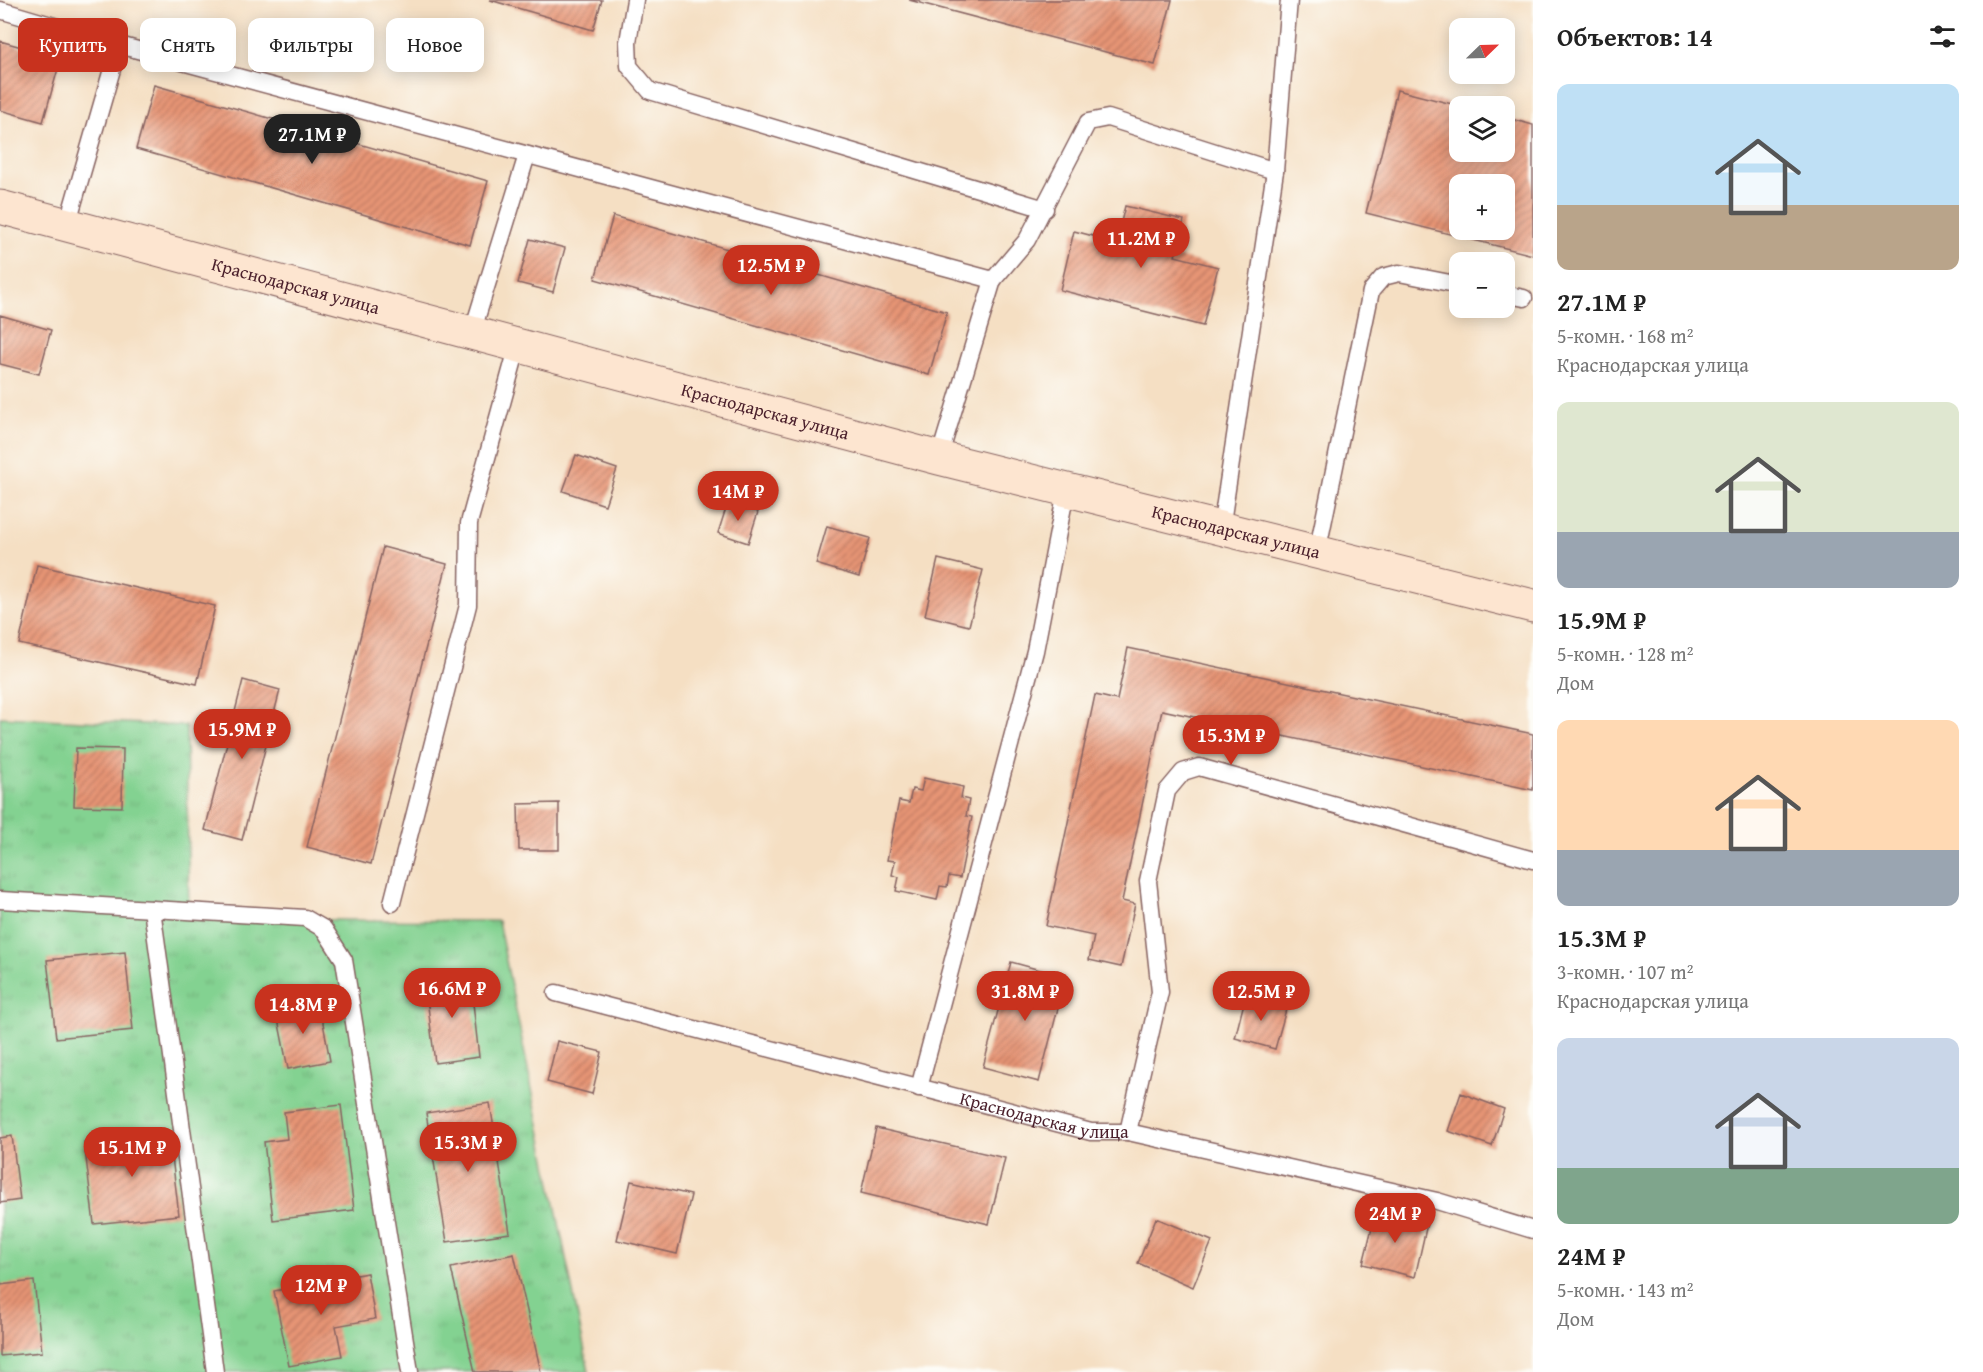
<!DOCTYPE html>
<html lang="ru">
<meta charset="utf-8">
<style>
body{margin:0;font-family:"Gentium Book Plus",serif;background:#f2f2f2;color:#222;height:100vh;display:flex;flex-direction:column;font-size:22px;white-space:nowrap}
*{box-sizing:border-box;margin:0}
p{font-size:20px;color:#767676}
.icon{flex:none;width:33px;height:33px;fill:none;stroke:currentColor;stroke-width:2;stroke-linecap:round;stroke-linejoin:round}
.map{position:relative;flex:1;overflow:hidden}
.sheet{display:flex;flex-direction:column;background:#fff;width:450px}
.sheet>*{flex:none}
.banner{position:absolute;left:18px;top:18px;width:570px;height:54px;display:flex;gap:12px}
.needle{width:39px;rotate:67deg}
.controls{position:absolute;left:1449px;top:18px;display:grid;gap:12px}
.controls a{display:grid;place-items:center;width:66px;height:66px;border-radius:12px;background:#fff;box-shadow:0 3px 15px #0003;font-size:30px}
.price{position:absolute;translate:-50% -51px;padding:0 14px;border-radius:21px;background:#c8321e;color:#fff;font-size:20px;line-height:39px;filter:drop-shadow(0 2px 3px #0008)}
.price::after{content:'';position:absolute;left:50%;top:36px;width:18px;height:14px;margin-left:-9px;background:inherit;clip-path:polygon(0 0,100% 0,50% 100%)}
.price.active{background:#222;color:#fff}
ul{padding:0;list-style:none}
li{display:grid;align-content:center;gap:12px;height:318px;padding:0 24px}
li span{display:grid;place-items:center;height:186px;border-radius:12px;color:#555}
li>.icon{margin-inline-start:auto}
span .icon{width:108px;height:108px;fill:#fffc;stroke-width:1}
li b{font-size:26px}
h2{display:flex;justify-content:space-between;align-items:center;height:72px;padding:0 24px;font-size:26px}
.chip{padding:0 21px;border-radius:12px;background:#fff;box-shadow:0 3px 15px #0003;font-size:21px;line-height:54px}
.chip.active{background:#c8321e;color:#fff}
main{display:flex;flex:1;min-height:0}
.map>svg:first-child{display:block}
</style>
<main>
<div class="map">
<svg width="1533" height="1372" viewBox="0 0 1533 1372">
<defs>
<pattern id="grass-tufts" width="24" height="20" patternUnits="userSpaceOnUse" patternTransform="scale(1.5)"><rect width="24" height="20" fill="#83d291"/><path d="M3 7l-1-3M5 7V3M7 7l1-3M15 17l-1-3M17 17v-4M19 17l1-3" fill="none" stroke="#73b47d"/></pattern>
<pattern id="building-hatch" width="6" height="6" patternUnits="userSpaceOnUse" patternTransform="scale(1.5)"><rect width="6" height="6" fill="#e69475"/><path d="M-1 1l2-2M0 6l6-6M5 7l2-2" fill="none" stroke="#bc7860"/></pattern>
</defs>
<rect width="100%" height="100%" fill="#fdfcf7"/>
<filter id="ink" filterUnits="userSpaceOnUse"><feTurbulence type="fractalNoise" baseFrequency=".0167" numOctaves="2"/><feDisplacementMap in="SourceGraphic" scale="12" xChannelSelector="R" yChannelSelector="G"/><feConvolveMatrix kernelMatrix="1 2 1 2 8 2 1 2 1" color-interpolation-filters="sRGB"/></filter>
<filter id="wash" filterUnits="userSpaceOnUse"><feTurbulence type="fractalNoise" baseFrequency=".008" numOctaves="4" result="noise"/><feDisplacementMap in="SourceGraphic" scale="24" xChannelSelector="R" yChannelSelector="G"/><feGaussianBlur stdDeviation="1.35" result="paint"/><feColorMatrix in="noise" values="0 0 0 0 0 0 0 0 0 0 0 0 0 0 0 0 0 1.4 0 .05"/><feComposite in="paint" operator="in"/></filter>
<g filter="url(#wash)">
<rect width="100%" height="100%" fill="#f5dfc3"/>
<!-- grass -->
<path fill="url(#grass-tufts)" stroke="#66785e" stroke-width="1.5" d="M 0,717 L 186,726 L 189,919 L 498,921 L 589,1372 L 0,1372 Z"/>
<g id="blocks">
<!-- building -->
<path fill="url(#building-hatch)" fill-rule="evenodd" d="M 490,0 L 602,0 L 593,30 Z
M 909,0 L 1172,0 L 1155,65 Z
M 0,41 L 61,58 L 43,122 L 0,110 Z
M 154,85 L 488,181 L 470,245 L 136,149 Z
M 1397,90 L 1460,106 L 1460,152 L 1504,152 L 1504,117 L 1533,125 L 1533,255 L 1366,213 ZM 1460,184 L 1504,184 L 1504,230 L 1460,230 Z
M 1125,206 L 1184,220 L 1175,256 L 1218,267 L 1203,326 L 1060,290 L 1074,231 L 1116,242 Z
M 613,216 L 947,312 L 929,375 L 595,279 Z
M 530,239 L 565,248 L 553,292 L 518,283 Z
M 0,315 L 51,330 L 39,374 L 0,364 Z
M 576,455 L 617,469 L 605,505 L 563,491 Z
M 728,502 L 758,512 L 748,543 L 718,533 Z
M 827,526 L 870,538 L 859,577 L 816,564 Z
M 383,547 L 447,564 L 371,864 L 307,847 Z
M 938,559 L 983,570 L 969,626 L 925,615 Z
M 37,565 L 215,606 L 197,684 L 19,644 Z
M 1128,648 L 1533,734 L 1533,790 L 1162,710 L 1122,901 L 1135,904 L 1121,967 L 1089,960 L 1094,936 L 1046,926 L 1095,695 L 1117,700 Z
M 243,680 L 280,690 L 242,840 L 205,830 Z
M 76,748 L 123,749 L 122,807 L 74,806 Z
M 924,778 L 963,787 L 961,798 L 969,800 L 966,816 L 972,817 L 960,878 L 949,876 L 947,887 L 940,886 L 937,900 L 896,891 L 899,877 L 892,875 L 895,861 L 887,860 L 899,801 L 909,803 L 912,789 L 921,791 Z
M 559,803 L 559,850 L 519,850 L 518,804 Z
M 125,952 L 133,1030 L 56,1038 L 47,960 Z
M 1011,962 L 1066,977 L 1039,1082 L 983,1067 Z
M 470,976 L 479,1057 L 435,1063 L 425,982 Z
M 1246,995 L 1287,1006 L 1275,1049 L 1235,1038 Z
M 319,1001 L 330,1061 L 288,1069 L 276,1009 Z
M 557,1041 L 602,1052 L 592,1094 L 547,1082 Z
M 1461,1093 L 1504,1109 L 1492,1146 L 1448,1131 Z
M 490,1103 L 510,1233 L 447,1242 L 426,1113 Z
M 341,1105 L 354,1210 L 273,1220 L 264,1142 L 287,1139 L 284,1112 Z
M 876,1128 L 1005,1158 L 989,1224 L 861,1193 Z
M 169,1132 L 179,1215 L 94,1224 L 84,1142 Z
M 12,1136 L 20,1200 L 0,1203 L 0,1138 Z
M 631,1181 L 691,1195 L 677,1254 L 617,1240 Z
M 1376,1212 L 1427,1224 L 1415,1277 L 1363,1264 Z
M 1156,1218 L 1212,1241 L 1193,1287 L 1138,1263 Z
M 514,1254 L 541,1372 L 475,1372 L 451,1268 Z
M 367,1273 L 375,1319 L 336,1326 L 342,1356 L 289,1366 L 274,1291 Z
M 34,1281 L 42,1352 L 0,1356 L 0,1285 Z"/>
</g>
</g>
<g filter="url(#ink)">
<use href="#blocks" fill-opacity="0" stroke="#866260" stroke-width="1.5"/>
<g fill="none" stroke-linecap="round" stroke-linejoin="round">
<!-- lane casing -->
<g stroke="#866260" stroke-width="19">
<g id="lane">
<path d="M 635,0 L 628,42 L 629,66 L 650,91 L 1045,209"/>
<path d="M 0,10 L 119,45 L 67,225"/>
<path d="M 119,45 L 993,280 L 939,458"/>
<path d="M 993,280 L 1027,240 L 1088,122 L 1108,118 L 1275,171"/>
<path d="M 1504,294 L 1524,298"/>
<path d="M 472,333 L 527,155"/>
<path d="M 1221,529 L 1275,171 L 1289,0"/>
<path d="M 1317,553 L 1371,291 L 1383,277 L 1399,273 L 1460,285"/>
<path d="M 0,900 L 305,918 L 324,929 L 344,960 L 410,1372"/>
<path d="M 392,903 L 468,605 L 469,523 L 518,345"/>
<path d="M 152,909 L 215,1372"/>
<path id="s1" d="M 556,993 L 1091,1132 L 1128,1132 L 1437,1201 L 1533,1230"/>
<path d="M 919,1088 L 1035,651 L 1066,491"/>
<path d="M 1128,1132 L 1160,992 L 1148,881 L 1167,791 L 1183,772 L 1199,767 L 1533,860"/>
</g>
</g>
<!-- secondary casing -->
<g stroke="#866260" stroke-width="35">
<g id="secondary">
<path id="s2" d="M 0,207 L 939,458 L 1533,606"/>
</g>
</g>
<!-- lane -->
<use href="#lane" stroke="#fff" stroke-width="16"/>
<!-- secondary -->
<use href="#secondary" stroke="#fde5d0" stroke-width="33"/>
</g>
</g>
<g text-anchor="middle" stroke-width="6" stroke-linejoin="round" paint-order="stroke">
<!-- street labels -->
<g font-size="18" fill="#4a1f2b" stroke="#fdfcf7">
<text dy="6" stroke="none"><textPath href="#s2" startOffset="306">Краснодарская улица</textPath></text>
<text dy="6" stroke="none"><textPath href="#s2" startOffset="792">Краснодарская улица</textPath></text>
<text dy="6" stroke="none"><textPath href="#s2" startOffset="1278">Краснодарская улица</textPath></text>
<text dy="6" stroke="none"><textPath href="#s1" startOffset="504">Краснодарская улица</textPath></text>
</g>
</g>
</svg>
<div class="controls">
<a><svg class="needle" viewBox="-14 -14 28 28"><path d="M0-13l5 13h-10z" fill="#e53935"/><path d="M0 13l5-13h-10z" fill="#767676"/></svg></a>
<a><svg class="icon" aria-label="layers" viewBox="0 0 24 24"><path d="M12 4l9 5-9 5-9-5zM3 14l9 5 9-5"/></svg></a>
<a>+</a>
<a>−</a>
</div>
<b class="price active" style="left:312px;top:165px">27.1M ₽</b>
<b class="price" style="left:1141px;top:269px">11.2M ₽</b>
<b class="price" style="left:771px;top:296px">12.5M ₽</b>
<b class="price" style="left:738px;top:522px">14M ₽</b>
<b class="price" style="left:242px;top:760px">15.9M ₽</b>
<b class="price" style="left:1231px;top:766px">15.3M ₽</b>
<b class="price" style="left:452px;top:1019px">16.6M ₽</b>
<b class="price" style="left:1025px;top:1022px">31.8M ₽</b>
<b class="price" style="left:1261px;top:1022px">12.5M ₽</b>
<b class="price" style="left:303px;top:1035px">14.8M ₽</b>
<b class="price" style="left:468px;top:1173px">15.3M ₽</b>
<b class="price" style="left:132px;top:1178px">15.1M ₽</b>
<b class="price" style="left:1395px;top:1244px">24M ₽</b>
<b class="price" style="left:321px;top:1316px">12M ₽</b>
<div class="banner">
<a class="chip active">Купить</a>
<a class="chip">Снять</a>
<a class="chip">Фильтры</a>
<a class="chip">Новое</a>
</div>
</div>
<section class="sheet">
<h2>Объектов: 14<svg class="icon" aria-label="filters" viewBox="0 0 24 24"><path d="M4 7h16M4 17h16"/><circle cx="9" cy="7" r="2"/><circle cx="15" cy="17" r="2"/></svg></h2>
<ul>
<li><span style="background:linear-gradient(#bfe0f5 65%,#b9a48a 0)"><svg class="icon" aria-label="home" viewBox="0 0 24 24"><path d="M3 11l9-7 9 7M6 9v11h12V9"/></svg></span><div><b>27.1M ₽</b><p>5-комн. · 168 m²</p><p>Краснодарская улица</p></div></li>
<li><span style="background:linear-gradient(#dfe7d0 70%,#9aa5b1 0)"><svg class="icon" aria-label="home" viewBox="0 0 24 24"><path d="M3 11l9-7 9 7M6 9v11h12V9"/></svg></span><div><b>15.9M ₽</b><p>5-комн. · 128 m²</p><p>Дом</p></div></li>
<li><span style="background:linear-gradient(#ffd9b3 70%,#9aa5b1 0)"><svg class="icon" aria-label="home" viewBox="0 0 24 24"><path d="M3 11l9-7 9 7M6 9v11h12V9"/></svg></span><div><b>15.3M ₽</b><p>3-комн. · 107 m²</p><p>Краснодарская улица</p></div></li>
<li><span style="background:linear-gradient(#c9d6e8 70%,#7fa58c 0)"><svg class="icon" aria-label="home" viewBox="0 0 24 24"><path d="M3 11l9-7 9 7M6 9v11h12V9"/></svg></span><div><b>24M ₽</b><p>5-комн. · 143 m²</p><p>Дом</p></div></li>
</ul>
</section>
</main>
